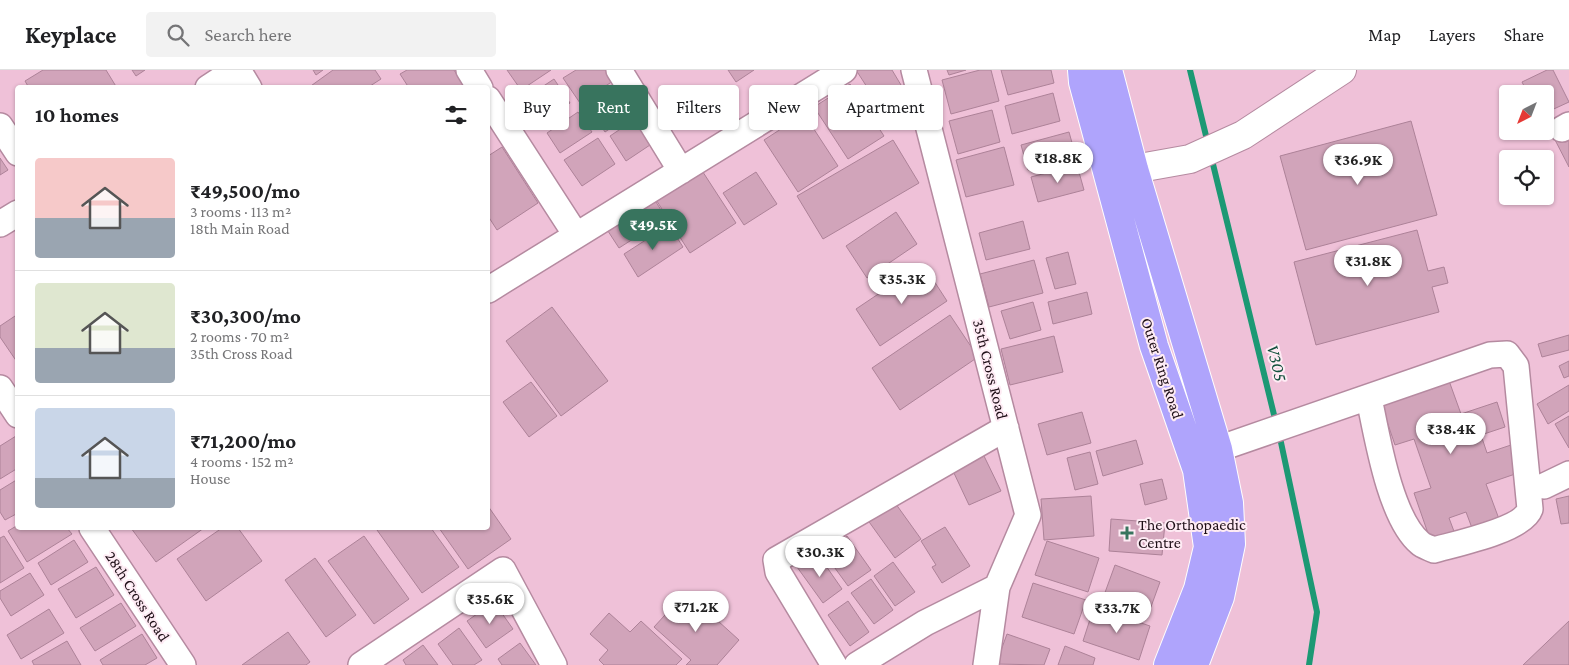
<!DOCTYPE html>
<meta charset="utf-8">
<style>
body{margin:0;font-family:"Crimson Pro",serif;background:#f2f2f2;color:#202124;height:100vh;display:flex;flex-direction:column;font-size:19px;white-space:nowrap}
*{box-sizing:border-box;margin:0}
p{font-size:16px;color:#757577}
.icon{flex:none;width:28px;height:28px;fill:none;stroke:currentColor;stroke-width:2;stroke-linecap:round;stroke-linejoin:round}
.map{position:relative;flex:1;overflow:hidden}
.details{position:absolute;left:15px;top:15px;width:475px;height:445px;display:flex;flex-direction:column;background:#fff;border-radius:5px;box-shadow:0 1px 4px #0004}
.details>*{flex:none}
.top-card{position:absolute;left:505px;top:15px;width:475px;height:45px;display:flex;gap:10px}
.needle{width:32px;rotate:222deg}
.buttons{position:absolute;left:1499px;top:15px;display:grid;gap:10px}
.buttons a{display:grid;place-items:center;width:55px;height:55px;border-radius:5px;background:#fff;box-shadow:0 1px 4px #0004;font-size:25px}
.price{position:absolute;translate:-50% -42px;padding:0 11px;border-radius:18px;background:#fff;color:#222;font-size:16px;line-height:32px;filter:drop-shadow(0 1px 2px #0008)}
.price::after{content:'';position:absolute;left:50%;top:30px;width:15px;height:11px;margin-left:-8px;background:inherit;clip-path:polygon(0 0,100% 0,50% 100%)}
.price.on{background:#38745e;color:#fff}
ul{padding:0;list-style:none}
li{display:flex;align-items:center;gap:15px;height:125px;padding:0 20px}
li+li{border-top:1px solid #e0e0e0}
li span{display:grid;place-items:center;flex:none;width:140px;height:100px;border-radius:5px;color:#555}
li>.icon{margin-inline-start:auto}
span .icon{width:60px;height:60px;fill:#fffc;stroke-width:1}
li b{font-size:21px}
h2{display:flex;justify-content:space-between;align-items:center;height:60px;padding:0 20px;font-size:21px}
.chip{padding:0 18px;border-radius:5px;background:#fff;box-shadow:0 1px 4px #0004;font-size:18px;line-height:45px}
.chip.on{background:#38745e;color:#fff}
header{display:flex;align-items:center;gap:30px;box-sizing:border-box;height:70px;padding:0 25px;background:#fff;border-bottom:1px solid #e0e0e0}
header strong{font-size:24px}
nav{display:flex;gap:28px;margin-inline-start:auto;font-size:18px}
.search{width:350px;height:45px;background:#f2f2f2;display:flex;align-items:center;gap:12px;box-sizing:border-box;padding:0 18px;border-radius:5px;color:#757577;font-size:19px}
.map>svg:first-child{display:block}
</style>
<header>
<strong>Keyplace</strong>
<div class="search"><svg class="icon" aria-label="search" viewBox="0 0 24 24"><circle cx="10" cy="10" r="6"/><path d="M15 15l6 6"/></svg>Search here</div>
<nav><a>Map</a><a>Layers</a><a>Share</a></nav>
</header>
<div class="map">
<svg width="1569" height="595" viewBox="0 0 1569 595">
<rect width="100%" height="100%" fill="#efc1d8"/>
<g fill="none" stroke-linecap="round" stroke-linejoin="round">
<!-- stream -->
<path stroke="#1c9974" stroke-width="6" d="M 1190,0 L 1208,74
M 1211,86 L 1276,353
M 1279,363 L 1317,542 L 1309,595"/>
</g>
<!-- building -->
<path fill="#d1a4ba" stroke="#ad8298" d="M 43,0 L 106,0 L 117,18 L 29,18 L 25,11 Z
M 132,0 L 145,0 L 136,6 Z
M 313,0 L 323,0 L 316,5 Z
M 333,0 L 375,0 L 381,9 L 367,18 L 308,18 Z
M 407,0 L 454,0 L 465,18 L 409,18 L 400,4 Z
M 507,0 L 551,0 L 521,20 Z
M 576,0 L 610,0 L 616,9 L 580,33 L 563,8 Z
M 728,0 L 754,0 L 736,12 Z
M 856,0 L 892,0 L 901,15 L 876,31 Z
M 947,0 L 966,0 L 949,5 Z
M 980,0 L 991,0 L 999,31 L 951,44 L 942,10 Z
M 1001,0 L 1051,0 L 1054,13 L 1008,25 Z
M 1547,0 L 1553,0 L 1569,32 L 1545,43 L 1545,24 L 1528,24 L 1522,12 Z
M 554,9 L 570,33 L 537,55 L 521,31 Z
M 850,14 L 884,66 L 848,89 L 814,37 Z
M 618,16 L 635,42 L 605,62 L 588,36 Z
M 1053,23 L 1060,51 L 1012,64 L 1005,36 Z
M 992,40 L 1000,72 L 958,84 L 949,51 Z
M 578,42 L 592,62 L 560,83 L 547,63 Z
M 804,44 L 838,96 L 798,122 L 764,70 Z
M 637,48 L 653,73 L 626,91 L 610,66 Z
M 1411,51 L 1437,145 L 1306,180 L 1280,86 Z
M 1569,58 L 1569,97 L 1553,66 Z
M 1069,62 L 1076,87 L 1028,100 L 1021,75 Z
M 598,68 L 615,94 L 582,116 L 564,90 Z
M 893,70 L 919,113 L 823,169 L 797,126 Z
M 502,77 L 538,133 L 497,160 L 488,146 L 488,86 Z
M 1004,77 L 1014,115 L 966,127 L 956,90 Z
M 0,88 L 8,100 L 0,105 Z
M 1077,95 L 1084,120 L 1038,132 L 1031,107 Z
M 699,96 L 736,153 L 690,183 L 653,125 Z
M 756,102 L 777,134 L 744,155 L 723,123 Z
M 651,124 L 666,148 L 619,178 L 604,155 Z
M 896,142 L 917,174 L 867,208 L 846,176 Z
M 1023,151 L 1030,179 L 986,190 L 979,163 Z
M 669,155 L 683,177 L 638,207 L 624,184 Z
M 1417,160 L 1428,201 L 1444,197 L 1448,213 L 1432,217 L 1439,242 L 1316,275 L 1294,192 Z
M 1068,182 L 1076,214 L 1055,219 L 1046,188 Z
M 1034,190 L 1043,223 L 989,237 L 980,204 Z
M 923,194 L 947,231 L 880,276 L 856,239 Z
M 1087,222 L 1092,244 L 1053,254 L 1048,232 Z
M 1033,232 L 1041,260 L 1010,269 L 1001,241 Z
M 552,237 L 608,311 L 561,346 L 506,271 Z
M 18,244 L 18,291 L 17,292 L 0,267 L 0,256 Z
M 950,245 L 978,287 L 900,340 L 872,298 Z
M 1569,265 L 1569,280 L 1542,287 L 1538,274 Z
M 1054,266 L 1063,302 L 1010,315 L 1001,279 Z
M 1569,291 L 1569,306 L 1564,308 L 1559,296 Z
M 1448,308 L 1461,344 L 1497,332 L 1505,357 L 1481,365 L 1487,383 L 1511,375 L 1521,402 L 1486,414 L 1499,449 L 1472,458 L 1466,442 L 1449,448 L 1455,464 L 1431,472 L 1414,423 L 1431,418 L 1414,369 L 1395,375 L 1380,331 Z
M 531,312 L 557,346 L 529,367 L 503,332 Z
M 1569,315 L 1569,341 L 1548,354 L 1537,334 Z
M 1082,342 L 1091,373 L 1047,385 L 1038,354 Z
M 1569,346 L 1569,378 L 1555,354 Z
M 16,366 L 18,398 L 0,409 L 0,376 Z
M 1136,370 L 1143,394 L 1103,406 L 1096,381 Z
M 1090,382 L 1098,414 L 1075,420 L 1067,388 Z
M 984,386 L 1001,421 L 969,435 L 953,401 Z
M 18,409 L 18,443 L 5,450 L 0,442 L 0,420 Z
M 1162,409 L 1167,429 L 1145,435 L 1140,414 Z
M 1091,426 L 1094,466 L 1044,470 L 1041,429 Z
M 1569,426 L 1569,453 L 1561,454 L 1556,429 Z
M 893,430 L 921,469 L 895,488 L 867,449 Z
M 488,436 L 511,469 L 468,499 L 439,458 L 488,458 Z
M 1111,449 L 1165,453 L 1162,485 L 1109,481 Z
M 18,455 L 18,458 L 67,458 L 72,464 L 27,492 L 8,461 Z
M 945,457 L 970,496 L 942,513 L 932,497 L 936,495 L 921,471 Z
M 131,458 L 204,458 L 156,492 Z
M 222,458 L 238,458 L 262,491 L 206,531 L 177,489 Z
M 380,458 L 431,458 L 459,497 L 422,523 L 377,460 Z
M 4,466 L 24,498 L 0,513 L 0,468 Z
M 364,466 L 409,529 L 374,554 L 328,491 Z
M 847,466 L 871,500 L 848,516 L 824,483 Z
M 74,470 L 88,492 L 51,515 L 38,493 Z
M 1047,471 L 1099,488 L 1088,522 L 1035,505 Z
M 817,483 L 842,519 L 823,533 L 797,497 Z
M 315,488 L 356,545 L 326,567 L 285,510 Z
M 893,492 L 915,522 L 895,536 L 874,506 Z
M 1115,495 L 1160,512 L 1148,545 L 1103,528 Z
M 96,497 L 114,525 L 76,548 L 58,519 Z
M 30,503 L 44,525 L 11,546 L 0,528 L 0,521 Z
M 871,509 L 893,540 L 874,554 L 851,523 Z
M 1033,513 L 1086,530 L 1074,564 L 1022,547 Z
M 686,522 L 739,570 L 717,595 L 686,595 L 691,590 L 654,557 Z
M 848,531 L 869,562 L 850,576 L 828,545 Z
M 494,532 L 513,559 L 486,578 L 467,551 Z
M 121,533 L 136,556 L 95,581 L 80,558 Z
M 1094,537 L 1150,556 L 1139,590 L 1083,571 Z
M 49,539 L 64,563 L 21,589 L 7,565 Z
M 609,543 L 630,562 L 641,551 L 682,589 L 676,595 L 604,595 L 599,590 L 608,580 L 590,564 Z
M 1569,551 L 1569,595 L 1523,595 Z
M 459,558 L 482,590 L 474,595 L 453,595 L 438,574 Z
M 288,562 L 310,592 L 306,595 L 242,595 Z
M 142,564 L 157,588 L 145,595 L 103,595 L 100,590 Z
M 1007,564 L 1050,579 L 1044,595 L 996,594 Z
M 67,571 L 81,595 L 34,595 L 32,591 Z
M 520,573 L 536,595 L 502,595 L 498,589 Z
M 423,575 L 438,595 L 406,595 L 403,590 Z
M 1065,576 L 1095,588 L 1093,595 L 1058,595 Z"/>
<g fill="none" stroke-linecap="round" stroke-linejoin="round">
<!-- minor casing -->
<g stroke="#b58aa0" stroke-width="28">
<path id="minor" d="M 238,0 L 249,18
M 469,0 L 480,18
M 619,0 L 681,101
M 914,0 L 1028,445 L 997,517 L 986,595
M 208,18 L 235,0
M 488,29 L 576,165
M 0,56 L 18,83
M 1562,59 L 1569,55
M 0,154 L 18,143
M 488,220 L 844,0
M 0,318 L 18,345
M 1218,379 L 1490,285 L 1507,284 L 1516,296 L 1530,439 C 1523,460 1455,474 1434,480 C 1430,478 1423,476 1420,473 C 1390,448 1377,366 1369,328
M 1544,416 L 1569,404
M 92,458 L 183,595
M 361,595 L 503,500 L 554,595
M 834,595 L 778,502 L 776,490 L 1006,358
M 857,595 L 925,553 L 997,517"/>
</g>
<!-- tertiary casing -->
<g stroke="#b58aa0" stroke-width="30">
<path id="tertiary" d="M 1134,99 L 1190,89 L 1243,65 L 1342,0"/>
</g>
<!-- trunk casing -->
<g stroke="#fff" stroke-width="30">
<path id="trunk" d="M 1082,0 L 1083,12 L 1154,276 L 1197,400 L 1208,477 L 1198,519 L 1168,595
M 1108,0 L 1134,99 L 1218,379 L 1229,433 L 1231,474 L 1220,527 L 1194,595"/>
</g>
<!-- minor -->
<use href="#minor" stroke="#fff" stroke-width="25"/>
<!-- tertiary -->
<use href="#tertiary" stroke="#fff" stroke-width="28"/>
<!-- trunk -->
<use href="#trunk" stroke="#afa4fc" stroke-width="28"/>
</g>
<!-- markers -->
<path fill="#38745e" stroke="#feebf4" stroke-width="2" d="M1124.5 455.5h5v5h5v5h-5v5h-5v-5h-5v-5h5z"/>
<g text-anchor="middle" stroke-width="4" stroke-linejoin="round" paint-order="stroke">
<!-- street labels -->
<g font-size="16" fill="#1e0f17" stroke="#feebf4">
<text transform="translate(1163 298) rotate(72)" y="6">Outer Ring Road</text>
<text transform="translate(991 299) rotate(76)" y="6">35th Cross Road</text>
<text transform="translate(138 526) rotate(57)" y="6">28th Cross Road</text>
</g>
<!-- poi labels -->
<g font-size="16" fill="#1e0f17" stroke="#feebf4" text-anchor="start">
<text x="1138" y="460">The Orthopaedic<tspan x="1138" dy="18">Centre</tspan></text>
</g>
<!-- water labels -->
<g font-size="18" font-style="italic" fill="#11503c" stroke="#feebf4">
<text transform="translate(1277 293) rotate(76)" y="6">V305</text>
</g>
</g>
</svg>
<div class="buttons">
<a><svg class="needle" viewBox="-14 -14 28 28"><path d="M0-13l5 13h-10z" fill="#e53935"/><path d="M0 13l5-13h-10z" fill="#757577"/></svg></a>
<a><svg class="icon" aria-label="locate" viewBox="0 0 24 24"><circle cx="12" cy="12" r="6"/><path d="M12 2v4M12 18v4M2 12h4M18 12h4"/></svg></a>
</div>
<b class="price" style="left:1058px;top:114px">₹18.8K</b>
<b class="price" style="left:1358px;top:116px">₹36.9K</b>
<b class="price on" style="left:653px;top:181px">₹49.5K</b>
<b class="price" style="left:1368px;top:217px">₹31.8K</b>
<b class="price" style="left:902px;top:235px">₹35.3K</b>
<b class="price" style="left:1451px;top:385px">₹38.4K</b>
<b class="price" style="left:820px;top:508px">₹30.3K</b>
<b class="price" style="left:490px;top:555px">₹35.6K</b>
<b class="price" style="left:696px;top:563px">₹71.2K</b>
<b class="price" style="left:1117px;top:564px">₹33.7K</b>
<div class="top-card">
<a class="chip">Buy</a>
<a class="chip on">Rent</a>
<a class="chip">Filters</a>
<a class="chip">New</a>
<a class="chip">Apartment</a>
</div>
<section class="details">
<h2>10 homes<svg class="icon" aria-label="filters" viewBox="0 0 24 24"><path d="M4 7h16M4 17h16"/><circle cx="9" cy="7" r="2"/><circle cx="15" cy="17" r="2"/></svg></h2>
<ul>
<li><span style="background:linear-gradient(#f6c9c9 60%,#9aa5b1 0)"><svg class="icon" aria-label="home" viewBox="0 0 24 24"><path d="M3 11l9-7 9 7M6 9v11h12V9"/></svg></span><div><b>₹49,500/mo</b><p>3 rooms · 113 m²</p><p>18th Main Road</p></div></li>
<li><span style="background:linear-gradient(#dfe7d0 65%,#9aa5b1 0)"><svg class="icon" aria-label="home" viewBox="0 0 24 24"><path d="M3 11l9-7 9 7M6 9v11h12V9"/></svg></span><div><b>₹30,300/mo</b><p>2 rooms · 70 m²</p><p>35th Cross Road</p></div></li>
<li><span style="background:linear-gradient(#c9d6e8 70%,#9aa5b1 0)"><svg class="icon" aria-label="home" viewBox="0 0 24 24"><path d="M3 11l9-7 9 7M6 9v11h12V9"/></svg></span><div><b>₹71,200/mo</b><p>4 rooms · 152 m²</p><p>House</p></div></li>
</ul>
</section>
</div>
